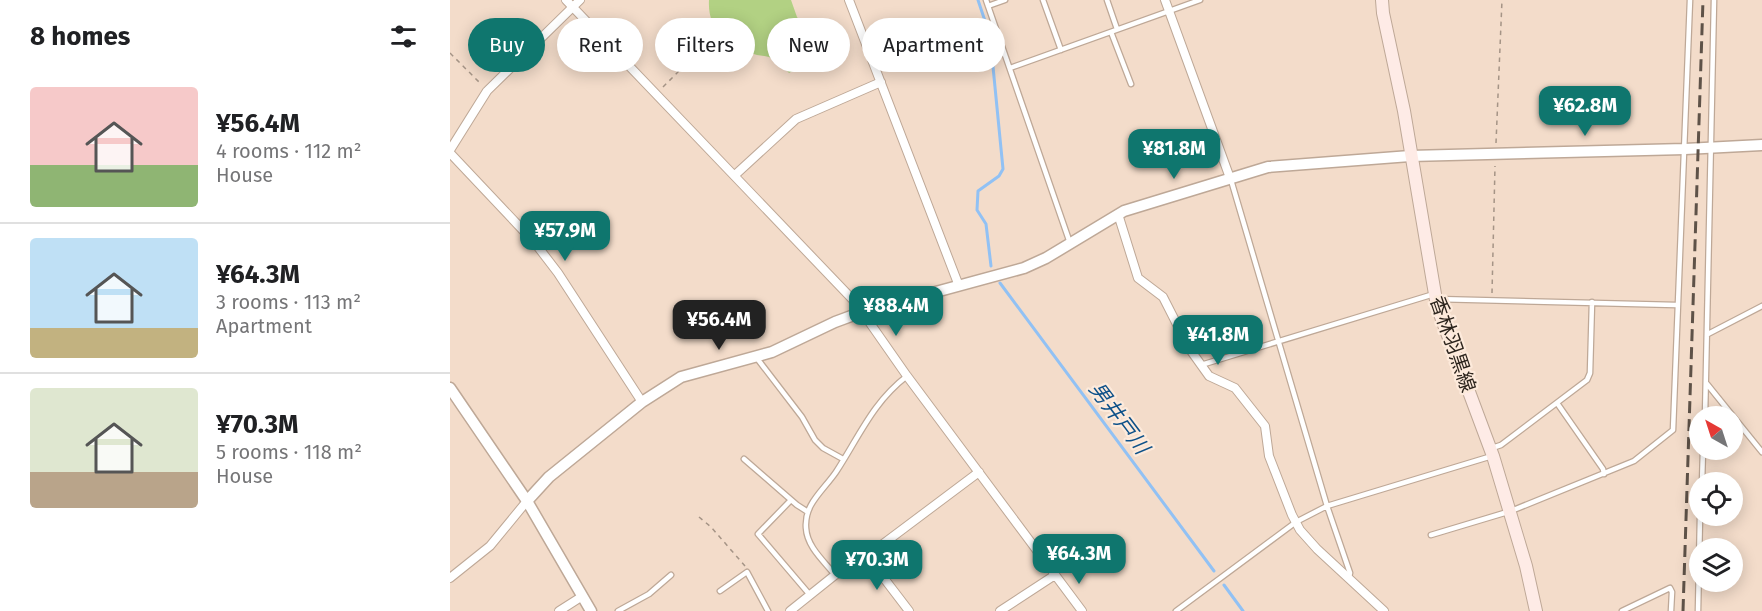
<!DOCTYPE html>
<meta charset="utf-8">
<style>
body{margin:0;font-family:"Fira Sans","Noto Sans JP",sans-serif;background:#f2f2f2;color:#202124;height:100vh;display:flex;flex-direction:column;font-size:22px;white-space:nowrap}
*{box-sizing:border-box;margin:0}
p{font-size:20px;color:#757577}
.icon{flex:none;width:33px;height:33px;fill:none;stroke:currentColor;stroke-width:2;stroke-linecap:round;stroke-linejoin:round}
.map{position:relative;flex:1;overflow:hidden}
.sheet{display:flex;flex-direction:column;background:#fff;width:450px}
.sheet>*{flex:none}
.hud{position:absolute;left:18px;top:18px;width:570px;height:54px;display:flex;gap:12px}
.needle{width:39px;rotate:321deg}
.tools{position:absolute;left:1239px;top:406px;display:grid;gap:12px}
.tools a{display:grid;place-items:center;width:54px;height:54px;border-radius:50%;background:#fff;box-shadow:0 3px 15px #0003;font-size:30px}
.price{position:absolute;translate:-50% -51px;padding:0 14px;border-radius:12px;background:#0f766e;color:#fff;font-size:20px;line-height:39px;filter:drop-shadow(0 2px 3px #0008)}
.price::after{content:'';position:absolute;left:50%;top:36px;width:18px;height:14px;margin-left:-9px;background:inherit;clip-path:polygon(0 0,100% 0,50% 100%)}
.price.active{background:#222;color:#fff}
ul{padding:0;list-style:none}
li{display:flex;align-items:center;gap:18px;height:150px;padding:0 30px}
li+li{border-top:2px solid #e0e0e0}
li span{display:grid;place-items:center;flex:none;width:168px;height:120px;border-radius:6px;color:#555}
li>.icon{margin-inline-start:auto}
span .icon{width:72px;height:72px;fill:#fffc;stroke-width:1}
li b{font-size:26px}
h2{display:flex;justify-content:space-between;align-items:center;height:72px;padding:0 30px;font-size:26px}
.tag{padding:0 21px;border-radius:27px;background:#fff;box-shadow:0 3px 15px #0003;font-size:21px;line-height:54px}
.tag.active{background:#0f766e;color:#fff}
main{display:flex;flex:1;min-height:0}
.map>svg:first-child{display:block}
</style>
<main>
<section class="sheet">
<h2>8 homes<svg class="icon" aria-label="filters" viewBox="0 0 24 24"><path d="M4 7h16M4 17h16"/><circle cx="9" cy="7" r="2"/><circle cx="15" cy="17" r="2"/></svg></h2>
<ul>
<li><span style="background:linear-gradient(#f6c9c9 65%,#8fb573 0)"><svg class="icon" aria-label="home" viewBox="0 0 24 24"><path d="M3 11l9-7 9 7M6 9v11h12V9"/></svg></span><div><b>¥56.4M</b><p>4 rooms · 112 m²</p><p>House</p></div></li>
<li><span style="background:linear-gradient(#bfe0f5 75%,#c2b280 0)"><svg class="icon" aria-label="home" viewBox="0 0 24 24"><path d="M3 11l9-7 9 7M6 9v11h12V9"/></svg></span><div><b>¥64.3M</b><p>3 rooms · 113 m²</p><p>Apartment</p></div></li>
<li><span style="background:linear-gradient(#dfe7d0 70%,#b9a48a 0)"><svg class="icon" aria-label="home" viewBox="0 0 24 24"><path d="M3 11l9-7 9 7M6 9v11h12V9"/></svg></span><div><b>¥70.3M</b><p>5 rooms · 118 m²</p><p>House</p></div></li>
</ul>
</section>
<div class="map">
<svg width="1312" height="611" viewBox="0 0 1312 611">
<rect width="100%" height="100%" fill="#f3dcca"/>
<!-- green -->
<path fill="#b2d183" d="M 259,0 L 341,0 L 347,17 L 360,34 L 349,47 L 359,61 L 339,73 C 335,68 328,61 321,58 C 317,56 312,56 307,55 C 280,47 257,32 259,0 Z"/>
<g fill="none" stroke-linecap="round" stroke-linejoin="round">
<!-- stream -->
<path stroke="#91c1f4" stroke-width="3" d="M 528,0 L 540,36 L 553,169 L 549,176 L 528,191 L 527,210 L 536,224 L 541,266
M 550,283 L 764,571
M 774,585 L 793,611"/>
<!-- service casing -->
<g stroke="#bea897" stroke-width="7">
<path id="service" d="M 536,0 L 620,243
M 593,0 L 611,50
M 657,0 L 667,29
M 538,6 L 555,0
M 661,32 L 681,84
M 560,68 L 750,0
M 781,180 L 877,506 L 900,573 L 899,577
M 986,299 L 1226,305
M 1258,334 L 1312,306
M 306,357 L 352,417 L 365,440 L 373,448 L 393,459
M 751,365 L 984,294
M 1257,384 L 1312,452
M 1107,403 L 1153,469 L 1154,474
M 1255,417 L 1264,0
M 1042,448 L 1051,445 L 1137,380 L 1140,373 L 1142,302
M 294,459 L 347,505 L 358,512
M 1252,483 L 1253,450
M 341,500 L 308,534 L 360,595
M 981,535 L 1061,511 L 1184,461 L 1223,430 L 1240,0
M 385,575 C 374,561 357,547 356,528 C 354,504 373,491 386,472 C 409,437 422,403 457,376
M 270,591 L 297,572 L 318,611
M 168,611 L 199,594 L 221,575
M 726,611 L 846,522 L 877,506 L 1042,456
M 1172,611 L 1220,588 L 1222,592 L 1221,611
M 1248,611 L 1250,516"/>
</g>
<!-- minor casing -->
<g stroke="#bea897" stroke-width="10">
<path id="minor" d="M 116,0 L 406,303 L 457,376 L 632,611
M 399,0 L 509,286
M 715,0 L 780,178
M 0,150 L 37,91 L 130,0
M 0,153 L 85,243 L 108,273 L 192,402
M 285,175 L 346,119 L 431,82
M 668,214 L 688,278 L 713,297 L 739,348 L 759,376 L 785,388 L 815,426 L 819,456 L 842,515 L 850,530 L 867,549 L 934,611
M 417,556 L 459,611
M 0,578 L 40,546 L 77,501
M 109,611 L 131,597
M 340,611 L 385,575 L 417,556 L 529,472
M 550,611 L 605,575"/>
</g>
<!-- tertiary casing -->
<g stroke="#bea897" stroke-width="13">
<path id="tertiary" d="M 0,388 L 77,501 L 141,611
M 77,501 L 99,477 L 192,402 L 231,377 L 322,352 L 385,322 L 412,312 L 574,268 L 596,258 L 674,211 L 818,167 L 960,156 L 1235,149 L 1312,145"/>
</g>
<!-- secondary casing -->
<g stroke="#bea897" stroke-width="14">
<path id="secondary" d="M 932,0 L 933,13 L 954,111 L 987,306 L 1043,456 L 1076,566 L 1086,611"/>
</g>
<!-- path -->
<path stroke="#a59486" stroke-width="1.5" stroke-dasharray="4.5 4.5" stroke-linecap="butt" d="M 0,53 L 31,84
M 213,87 L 263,37
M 1046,143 L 1052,0
M 1042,293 L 1045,166
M 249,517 L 261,527 L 295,566"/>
<!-- service -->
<use href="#service" stroke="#fff" stroke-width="4.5"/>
<!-- minor -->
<use href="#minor" stroke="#fff" stroke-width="8"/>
<!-- tertiary -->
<use href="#tertiary" stroke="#fff" stroke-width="10"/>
<!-- secondary -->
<use href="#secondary" stroke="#feebe6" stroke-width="12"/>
<!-- rail -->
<path stroke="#5e5248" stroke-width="3" stroke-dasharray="12 6" stroke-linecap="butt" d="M 1233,611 L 1253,0"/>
</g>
<g text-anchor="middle" stroke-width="4.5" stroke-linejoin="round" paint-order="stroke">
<!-- street labels -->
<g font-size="20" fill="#2b231c" stroke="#fdeadb">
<text transform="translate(1003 344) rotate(71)" y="7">香林羽黒線</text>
</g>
<!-- water labels -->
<g font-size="21" font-style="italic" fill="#0e5189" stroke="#fdeadb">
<text transform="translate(669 418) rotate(53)" y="7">男井戸川</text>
</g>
</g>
</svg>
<div class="tools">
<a><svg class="needle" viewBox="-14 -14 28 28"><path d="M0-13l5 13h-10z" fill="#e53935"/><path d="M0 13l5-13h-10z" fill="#757577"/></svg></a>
<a><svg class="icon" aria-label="locate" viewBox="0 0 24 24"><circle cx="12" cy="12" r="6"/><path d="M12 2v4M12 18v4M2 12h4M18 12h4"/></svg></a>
<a><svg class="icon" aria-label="layers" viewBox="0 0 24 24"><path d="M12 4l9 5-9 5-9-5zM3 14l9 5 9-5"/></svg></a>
</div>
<b class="price" style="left:1135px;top:137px">¥62.8M</b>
<b class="price" style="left:724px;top:180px">¥81.8M</b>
<b class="price" style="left:115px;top:262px">¥57.9M</b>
<b class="price" style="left:446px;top:337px">¥88.4M</b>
<b class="price active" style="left:269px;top:351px">¥56.4M</b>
<b class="price" style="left:768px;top:366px">¥41.8M</b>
<b class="price" style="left:629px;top:585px">¥64.3M</b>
<b class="price" style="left:427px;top:591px">¥70.3M</b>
<div class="hud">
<a class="tag active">Buy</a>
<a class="tag">Rent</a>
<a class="tag">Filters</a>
<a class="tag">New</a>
<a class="tag">Apartment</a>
</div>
</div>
</main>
